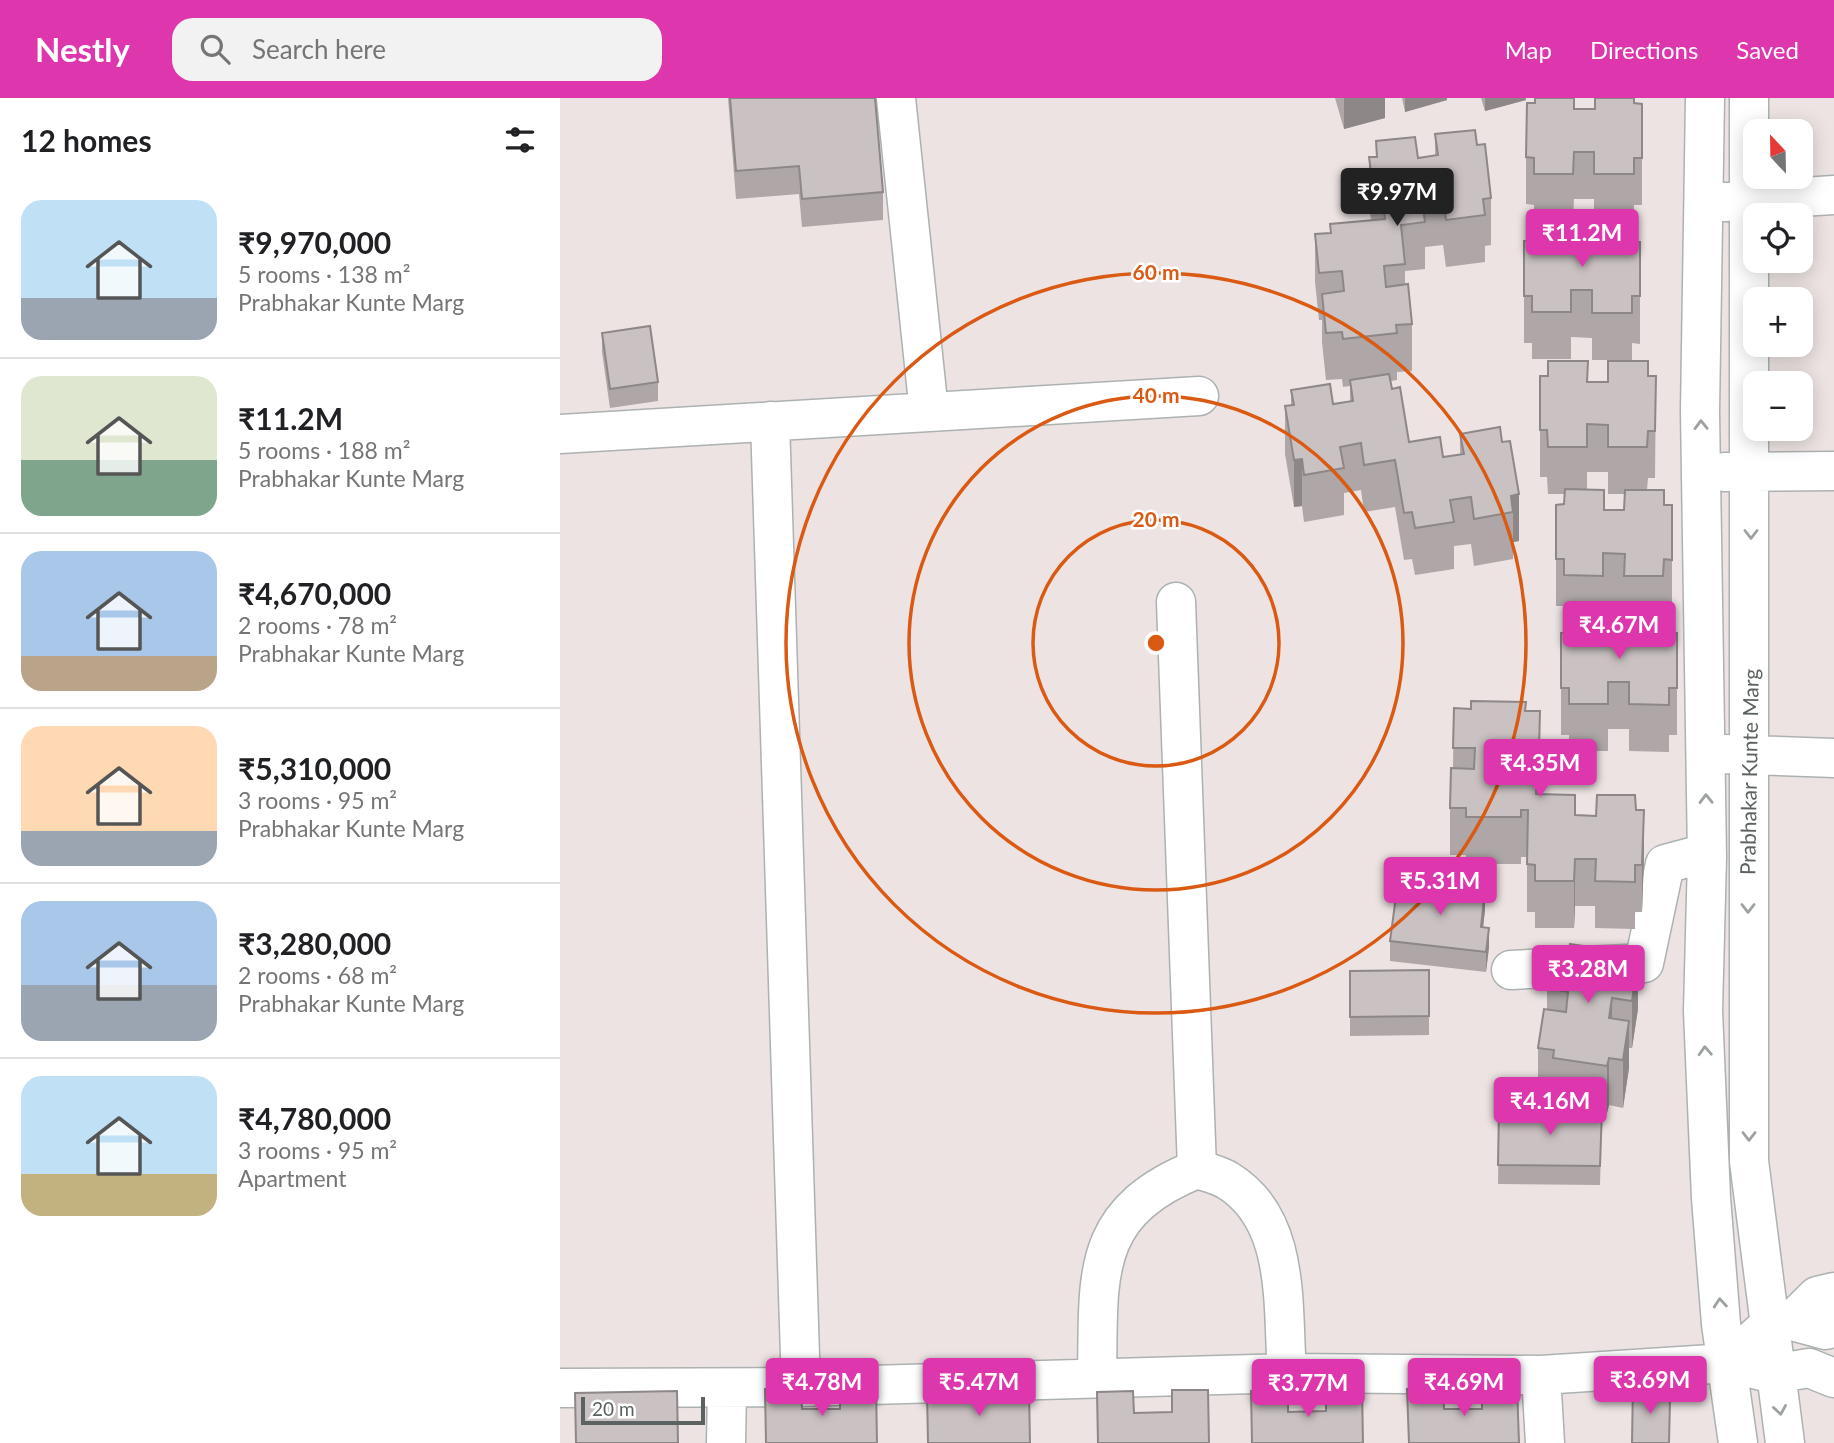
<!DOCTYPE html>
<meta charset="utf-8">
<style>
body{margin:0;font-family:Lato,sans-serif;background:#f2f2f2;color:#202124;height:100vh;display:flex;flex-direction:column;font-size:26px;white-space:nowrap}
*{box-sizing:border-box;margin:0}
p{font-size:23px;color:#757577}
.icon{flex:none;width:38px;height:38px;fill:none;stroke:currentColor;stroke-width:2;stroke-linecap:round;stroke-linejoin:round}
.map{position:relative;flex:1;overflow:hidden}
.side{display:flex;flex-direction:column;background:#fff;width:560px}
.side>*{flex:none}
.needle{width:46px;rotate:338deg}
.buttons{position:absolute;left:1183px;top:21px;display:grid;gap:14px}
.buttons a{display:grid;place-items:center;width:70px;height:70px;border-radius:14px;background:#fff;box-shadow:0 4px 18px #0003;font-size:35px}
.scale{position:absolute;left:21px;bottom:18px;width:124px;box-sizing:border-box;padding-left:7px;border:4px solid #5b6261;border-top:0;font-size:19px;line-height:24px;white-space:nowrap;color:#5b6261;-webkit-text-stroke:5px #fff;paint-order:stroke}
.price{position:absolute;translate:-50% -60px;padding:0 16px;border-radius:7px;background:#de37ad;color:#fff;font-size:23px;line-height:46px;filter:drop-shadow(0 2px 4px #0008)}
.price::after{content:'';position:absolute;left:50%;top:42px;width:21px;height:16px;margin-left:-10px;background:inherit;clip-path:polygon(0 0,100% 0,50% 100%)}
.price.active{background:#222;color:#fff}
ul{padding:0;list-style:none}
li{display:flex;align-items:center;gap:21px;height:175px;padding:0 21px}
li+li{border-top:2px solid #e0e0e0}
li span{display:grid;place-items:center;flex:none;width:196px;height:140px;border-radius:21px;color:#555}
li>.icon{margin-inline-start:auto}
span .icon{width:84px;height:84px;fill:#fffc;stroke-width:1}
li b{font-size:30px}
h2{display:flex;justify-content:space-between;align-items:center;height:84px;padding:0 21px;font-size:30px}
header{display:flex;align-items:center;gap:42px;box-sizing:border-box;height:98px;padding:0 35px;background:#de37ad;color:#fff}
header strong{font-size:33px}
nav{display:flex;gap:38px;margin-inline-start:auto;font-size:24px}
.search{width:490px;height:63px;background:#f2f2f2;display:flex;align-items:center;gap:18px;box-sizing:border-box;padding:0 24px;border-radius:21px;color:#757577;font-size:26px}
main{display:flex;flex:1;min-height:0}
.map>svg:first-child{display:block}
</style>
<header>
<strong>Nestly</strong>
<div class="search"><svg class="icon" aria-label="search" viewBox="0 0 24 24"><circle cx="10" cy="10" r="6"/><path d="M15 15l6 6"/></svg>Search here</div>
<nav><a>Map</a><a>Directions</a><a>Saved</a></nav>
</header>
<main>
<section class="side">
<h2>12 homes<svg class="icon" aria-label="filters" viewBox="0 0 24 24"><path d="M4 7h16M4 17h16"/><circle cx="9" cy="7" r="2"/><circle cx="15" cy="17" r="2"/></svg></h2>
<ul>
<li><span style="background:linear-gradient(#bfe0f5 70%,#9aa5b1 0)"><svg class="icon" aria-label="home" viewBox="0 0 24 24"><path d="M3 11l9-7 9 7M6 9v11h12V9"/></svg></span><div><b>₹9,970,000</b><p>5 rooms · 138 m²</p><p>Prabhakar Kunte Marg</p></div></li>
<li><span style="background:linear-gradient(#dfe7d0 60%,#7fa58c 0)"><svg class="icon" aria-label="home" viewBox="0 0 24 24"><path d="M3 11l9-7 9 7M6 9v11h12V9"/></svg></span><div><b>₹11.2M</b><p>5 rooms · 188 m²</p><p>Prabhakar Kunte Marg</p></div></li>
<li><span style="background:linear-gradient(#a9c7e8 75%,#b9a48a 0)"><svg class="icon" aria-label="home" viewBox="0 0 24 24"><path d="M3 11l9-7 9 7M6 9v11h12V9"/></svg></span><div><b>₹4,670,000</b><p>2 rooms · 78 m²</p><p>Prabhakar Kunte Marg</p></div></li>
<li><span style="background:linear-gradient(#ffd9b3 75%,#9aa5b1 0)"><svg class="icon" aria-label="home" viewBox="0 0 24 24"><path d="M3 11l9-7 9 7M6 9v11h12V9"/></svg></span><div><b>₹5,310,000</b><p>3 rooms · 95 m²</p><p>Prabhakar Kunte Marg</p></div></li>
<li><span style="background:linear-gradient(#a9c7e8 60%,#9aa5b1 0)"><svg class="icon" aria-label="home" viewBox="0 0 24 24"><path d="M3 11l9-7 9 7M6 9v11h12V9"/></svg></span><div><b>₹3,280,000</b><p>2 rooms · 68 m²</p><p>Prabhakar Kunte Marg</p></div></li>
<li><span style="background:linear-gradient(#bfe0f5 70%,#c2b280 0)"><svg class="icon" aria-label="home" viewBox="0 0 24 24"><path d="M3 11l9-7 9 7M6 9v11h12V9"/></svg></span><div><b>₹4,780,000</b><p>3 rooms · 95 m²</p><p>Apartment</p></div></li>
</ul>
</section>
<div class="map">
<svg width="1274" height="1345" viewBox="0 0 1274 1345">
<rect width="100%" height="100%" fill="#ede3e3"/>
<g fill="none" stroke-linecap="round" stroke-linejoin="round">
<!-- minor casing -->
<g stroke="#acb2b1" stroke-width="41">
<path id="minor" d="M 336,0 L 369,314
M 1145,0 L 1140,313 L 1147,759 L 1143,913 L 1151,1100 L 1161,1226 L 1178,1345
M 1189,0 L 1189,1063 L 1225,1345
M 1164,104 L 1274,97
M 210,323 L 241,1289
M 0,336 L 639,298
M 1164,374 L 1274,373
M 616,504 L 637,1071 C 646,1074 658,1077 667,1082 C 732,1121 722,1209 727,1275
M 1164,656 L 1274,660
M 951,872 L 1084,865 L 1105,766 L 1135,758 L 1147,759
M 1232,1223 L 1257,1198 L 1274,1194
M 1190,1270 L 1214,1276 L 1249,1270 L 1274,1280
M 981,1277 L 985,1345
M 537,1280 C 539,1178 528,1115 637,1071
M 0,1290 L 241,1289 L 727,1275 L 981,1277 L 1167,1265 L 1208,1228 L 1232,1223 L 1265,1232 L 1274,1230
M 166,1345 L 167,1290"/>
</g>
<!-- minor -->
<use href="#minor" stroke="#fff" stroke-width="38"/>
</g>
<!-- wall -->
<path fill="#aea6a7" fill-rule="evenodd" d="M 168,0 L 315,0 L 323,94 L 323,122 L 242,129 L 239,96 L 176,101 Z
M 775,0 L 825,0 L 825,20 L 784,31 Z
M 842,0 L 887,0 L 887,2 L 845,14 Z
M 921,0 L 966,0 L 966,2 L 925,13 Z
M 975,5 L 1014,11 L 1035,11 L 1075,5 L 1082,6 L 1082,107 L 1074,107 L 1074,123 L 1034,123 L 1034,101 L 1014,101 L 1013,123 L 974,123 L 974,107 L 966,106 L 966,59 Z
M 875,36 L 917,47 L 931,100 L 931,147 L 925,148 L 925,164 L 886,169 L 883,147 L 865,149 L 865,171 L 845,173 L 845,186 L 852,226 L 852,273 L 837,274 L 837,282 L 831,283 L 832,291 L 849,344 L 883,359 L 900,356 L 900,336 L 940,329 L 959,443 L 953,444 L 953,461 L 914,468 L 911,446 L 894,448 L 894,471 L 855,477 L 852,461 L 844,462 L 835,409 L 804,414 L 801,392 L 784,395 L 784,417 L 744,424 L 742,408 L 734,409 L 725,356 L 725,308 L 731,308 L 731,292 L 773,306 L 790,303 L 790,288 L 783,289 L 782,281 L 766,282 L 762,244 L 762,222 L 759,222 L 755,184 L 755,136 L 770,135 L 770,126 L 811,122 L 809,106 L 809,59 L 816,59 L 816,43 L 858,60 L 875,57 Z
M 964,143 L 1012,149 L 1032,149 L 1080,144 L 1080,246 L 1072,245 L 1072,262 L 1032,262 L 1032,240 L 1011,239 L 1011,261 L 972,261 L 972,245 L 964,245 Z
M 42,235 L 98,284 L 98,303 L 50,310 L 42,254 Z
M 988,263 L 1028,284 L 1048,284 L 1096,278 L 1095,380 L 1088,380 L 1087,392 L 1104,407 L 1112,407 L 1112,509 L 1104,508 L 1104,520 L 1109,536 L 1117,535 L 1117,637 L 1109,637 L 1109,654 L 1069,653 L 1069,631 L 1048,631 L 1048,653 L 1009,653 L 1009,637 L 1001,637 L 1001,535 L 1009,535 L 1009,524 L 1004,524 L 1004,508 L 996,508 L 996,407 L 1004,406 L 1005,396 L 988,396 L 987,379 L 980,379 L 980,278 L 988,278 ZM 1027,374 L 1048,374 L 1048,396 L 1065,396 L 1064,412 L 1044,412 L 1027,392 ZM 1043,503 L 1064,503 L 1064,525 L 1069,525 L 1069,541 L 1049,541 L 1043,520 Z
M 894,610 L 980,613 L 979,696 L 1015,717 L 1036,718 L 1076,712 L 1084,759 L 1082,814 L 1075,814 L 1075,831 L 1035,830 L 1035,808 L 1015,808 L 1014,830 L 975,830 L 975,814 L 967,814 L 967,759 L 961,759 L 961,766 L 906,766 L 906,757 L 890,757 L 890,710 L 893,670 Z
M 925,812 L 923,829 L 929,849 L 926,874 L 830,863 L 830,843 Z
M 1064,862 L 1078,911 L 1072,950 L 1069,950 L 1069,970 L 1063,1010 L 1049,1007 L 1047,1015 L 1042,1015 L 1040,1087 L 938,1086 L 939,1010 L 1013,1010 L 993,1007 L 993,999 L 978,997 L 978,950 L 987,912 L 987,890 Z
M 869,872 L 869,937 L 790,938 L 790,873 Z"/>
<!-- shaded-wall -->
<path fill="#8d8788" d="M 784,0 L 825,0 L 825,20 L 784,31 Z
M 845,0 L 887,0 L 887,2 L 845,14 Z
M 925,0 L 966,0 L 966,2 L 925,13 Z
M 742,361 L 742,408 L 734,409 L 734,362 Z
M 959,396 L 959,443 L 953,444 L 953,414 L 951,398 Z
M 980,613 L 980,660 L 979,700 L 979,652 Z
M 1015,697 L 1015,808 L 1014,830 L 1014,783 Z
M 1084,712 L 1084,759 L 1082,814 L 1082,767 Z
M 925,792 L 925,812 L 921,848 L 921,829 Z
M 929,830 L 929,849 L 926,874 L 926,854 Z
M 1078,864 L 1078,911 L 1072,950 L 1072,903 Z
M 1052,900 L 1052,947 L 1049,920 Z
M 1069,923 L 1069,970 L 1063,1010 L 1063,962 Z
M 1049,960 L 1049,1007 L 1047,1015 L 1047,968 Z"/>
<!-- building -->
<path fill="#cac1c2" stroke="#8d8788" stroke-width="2" d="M 170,0 L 315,0 L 323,94 L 242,101 L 239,68 L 176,73 Z
M 975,0 L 1014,0 L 1014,11 L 1035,11 L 1035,0 L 1074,0 L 1074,5 L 1082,6 L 1082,60 L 1074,60 L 1074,76 L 1034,76 L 1034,54 L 1014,54 L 1013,76 L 974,76 L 974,60 L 966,59 L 967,5 L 975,5 Z
M 915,32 L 917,47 L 925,46 L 931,100 L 923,101 L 925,117 L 886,122 L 883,100 L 862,102 L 865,124 L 841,127 L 845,166 L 824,168 L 826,189 L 848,186 L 852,226 L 836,227 L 837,235 L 783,241 L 782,234 L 766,235 L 762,196 L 784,193 L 782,173 L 759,175 L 755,136 L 771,135 L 770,126 L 825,121 L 824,112 L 816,113 L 809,59 L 817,59 L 816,43 L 855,39 L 858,60 L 878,57 L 875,36 Z
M 972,128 L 1012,128 L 1011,149 L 1032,149 L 1032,128 L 1072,128 L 1072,144 L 1080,144 L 1080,198 L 1072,198 L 1072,215 L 1032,215 L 1032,192 L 1011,192 L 1011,214 L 972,214 L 972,198 L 964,198 L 964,143 L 972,143 Z
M 90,228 L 98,284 L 50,291 L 42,235 Z
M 988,263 L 1028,263 L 1027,284 L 1048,284 L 1048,263 L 1088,263 L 1088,278 L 1096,278 L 1095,333 L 1088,333 L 1087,349 L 1048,349 L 1048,327 L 1027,326 L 1027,349 L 988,349 L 987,332 L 980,332 L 980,278 L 988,278 Z
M 829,276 L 832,291 L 840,289 L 849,344 L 880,339 L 883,359 L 904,356 L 900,336 L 940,329 L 942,344 L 950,343 L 959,396 L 951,398 L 953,414 L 914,421 L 911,399 L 890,402 L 894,424 L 855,430 L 852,414 L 844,415 L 835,362 L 804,367 L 801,345 L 780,349 L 784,370 L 744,377 L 742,361 L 734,362 L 725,308 L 734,307 L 731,292 L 770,286 L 773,306 L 793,303 L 790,282 Z
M 1005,391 L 1044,392 L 1044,412 L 1064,412 L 1065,392 L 1104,392 L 1104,407 L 1112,407 L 1112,462 L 1104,461 L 1103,478 L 1064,478 L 1065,456 L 1043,455 L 1043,478 L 1004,477 L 1004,461 L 996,461 L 996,407 L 1004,406 Z
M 1009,520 L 1049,520 L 1049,541 L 1069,541 L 1070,520 L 1109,520 L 1109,536 L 1117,535 L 1117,590 L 1109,590 L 1109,607 L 1069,606 L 1069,584 L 1048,584 L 1048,606 L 1009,606 L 1009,590 L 1001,590 L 1001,535 L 1010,535 Z
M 911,603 L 966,604 L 965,613 L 980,613 L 979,652 L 958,652 L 957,672 L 977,673 L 976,696 L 1015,697 L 1015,717 L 1036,718 L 1037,697 L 1075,697 L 1076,712 L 1084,712 L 1082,767 L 1075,767 L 1075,784 L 1035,783 L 1036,761 L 1015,761 L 1014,783 L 975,783 L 975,767 L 967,766 L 968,712 L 961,712 L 961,719 L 906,719 L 906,710 L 890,710 L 891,670 L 914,671 L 915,650 L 893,650 L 894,610 L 911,611 Z
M 838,783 L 925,792 L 921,829 L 929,830 L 926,854 L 830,843 Z
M 1010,846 L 1064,854 L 1063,862 L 1078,864 L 1072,903 L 1052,900 L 1049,920 L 1069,923 L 1063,962 L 1049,960 L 1047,968 L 993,960 L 994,952 L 978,950 L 984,911 L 1006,914 L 1008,894 L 987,890 L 992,852 L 1009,854 Z
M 869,872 L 869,918 L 790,919 L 790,873 Z
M 939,1010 L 1042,1011 L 1040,1068 L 938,1067 Z
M 1073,1285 L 1093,1286 L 1093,1302 L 1110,1302 L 1109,1345 L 1072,1345 Z
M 316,1287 L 317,1345 L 206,1345 L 205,1291 L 241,1290 L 242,1311 L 280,1311 L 280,1289 Z
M 957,1287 L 959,1345 L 849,1345 L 847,1291 L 883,1289 L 884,1311 L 922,1311 L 922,1289 Z
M 802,1290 L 803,1345 L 692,1345 L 691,1293 L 728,1292 L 728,1314 L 766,1313 L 766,1291 Z
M 469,1292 L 470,1345 L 368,1345 L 367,1294 L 409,1293 L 410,1305 L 434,1304 L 434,1293 Z
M 612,1292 L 648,1292 L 649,1345 L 538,1345 L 537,1294 L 573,1293 L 574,1315 L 612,1314 Z
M 117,1293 L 118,1345 L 16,1345 L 15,1295 Z"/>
<!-- one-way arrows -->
<defs><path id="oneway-chevron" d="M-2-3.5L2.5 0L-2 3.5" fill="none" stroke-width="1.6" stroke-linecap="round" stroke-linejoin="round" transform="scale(1.75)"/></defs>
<g stroke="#9da1a0">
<use href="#oneway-chevron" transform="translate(1141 327) rotate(-91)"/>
<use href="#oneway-chevron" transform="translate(1191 436) rotate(90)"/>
<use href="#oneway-chevron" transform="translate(1146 701) rotate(-91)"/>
<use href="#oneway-chevron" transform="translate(1188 810) rotate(90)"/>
<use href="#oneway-chevron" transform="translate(1145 953) rotate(-93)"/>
<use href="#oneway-chevron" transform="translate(1189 1038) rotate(90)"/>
<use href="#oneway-chevron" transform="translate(1160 1205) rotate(-95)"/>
<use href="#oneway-chevron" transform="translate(1220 1312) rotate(81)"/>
</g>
<!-- distance rings -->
<g fill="none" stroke="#da5a14" stroke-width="3.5">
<circle cx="596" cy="545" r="123"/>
<circle cx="596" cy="545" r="247"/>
<circle cx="596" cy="545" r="370"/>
</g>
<g text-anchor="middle" stroke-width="5" stroke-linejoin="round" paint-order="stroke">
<!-- street labels -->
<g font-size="21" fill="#5b6261" stroke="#fff">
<text transform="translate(1190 674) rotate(-89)" y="7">Prabhakar Kunte Marg</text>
</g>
</g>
<circle cx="596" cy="545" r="10" fill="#da5a14" stroke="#fff" stroke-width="3.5"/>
<g font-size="21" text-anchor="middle" font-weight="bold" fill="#da5a14" stroke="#fff" stroke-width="5" stroke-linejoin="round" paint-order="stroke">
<text x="596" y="182">60 m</text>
<text x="596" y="305">40 m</text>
<text x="596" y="429">20 m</text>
</g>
</svg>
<div class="buttons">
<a><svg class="needle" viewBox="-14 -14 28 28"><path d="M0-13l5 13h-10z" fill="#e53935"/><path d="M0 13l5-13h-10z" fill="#757577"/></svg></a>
<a><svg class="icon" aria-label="locate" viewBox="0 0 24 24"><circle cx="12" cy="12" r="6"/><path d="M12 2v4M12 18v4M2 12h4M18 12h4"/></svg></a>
<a>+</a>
<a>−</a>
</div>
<div class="scale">20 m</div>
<b class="price active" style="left:837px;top:130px">₹9.97M</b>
<b class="price" style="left:1022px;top:171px">₹11.2M</b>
<b class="price" style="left:1059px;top:563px">₹4.67M</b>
<b class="price" style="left:980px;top:701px">₹4.35M</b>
<b class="price" style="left:880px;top:819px">₹5.31M</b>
<b class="price" style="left:1028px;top:907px">₹3.28M</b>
<b class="price" style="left:990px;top:1039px">₹4.16M</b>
<b class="price" style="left:1090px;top:1318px">₹3.69M</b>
<b class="price" style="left:262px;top:1320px">₹4.78M</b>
<b class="price" style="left:419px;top:1320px">₹5.47M</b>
<b class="price" style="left:904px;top:1320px">₹4.69M</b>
<b class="price" style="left:748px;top:1321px">₹3.77M</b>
</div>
</main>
